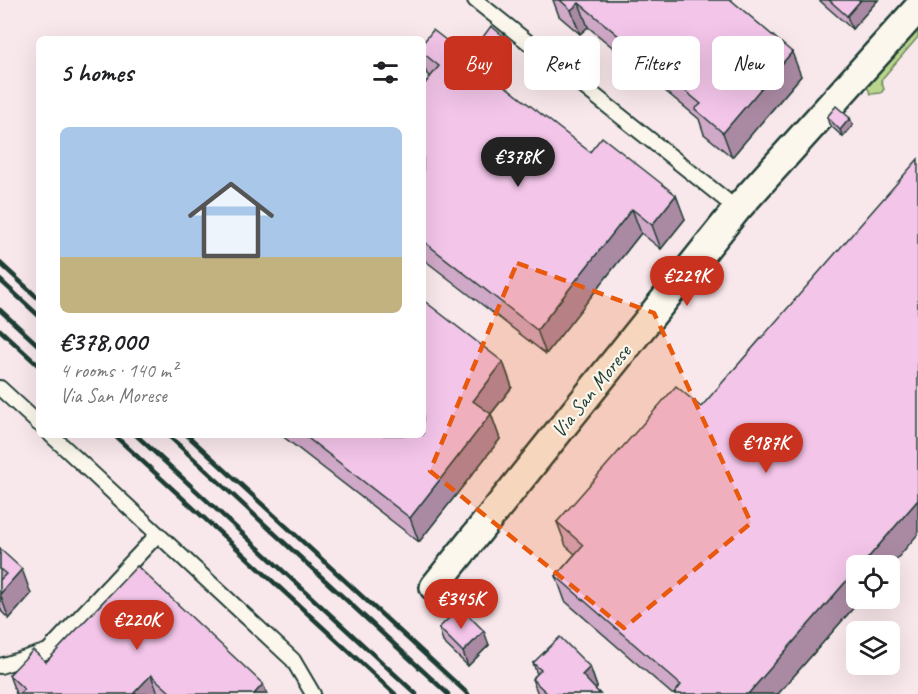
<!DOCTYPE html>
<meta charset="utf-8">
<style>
body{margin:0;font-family:Caveat,sans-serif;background:#f2f2f2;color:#202124;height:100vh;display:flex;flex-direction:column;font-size:22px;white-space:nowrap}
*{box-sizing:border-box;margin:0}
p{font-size:20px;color:#757577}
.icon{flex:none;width:33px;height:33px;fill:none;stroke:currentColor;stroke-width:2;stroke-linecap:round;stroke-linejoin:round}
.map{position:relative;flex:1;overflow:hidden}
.side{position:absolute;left:36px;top:36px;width:390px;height:402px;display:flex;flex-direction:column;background:#fff;border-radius:9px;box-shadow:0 6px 24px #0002}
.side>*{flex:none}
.guide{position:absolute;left:444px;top:36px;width:384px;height:54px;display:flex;gap:12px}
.buttons{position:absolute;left:846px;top:555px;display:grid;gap:12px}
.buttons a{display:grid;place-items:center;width:54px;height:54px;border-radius:9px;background:#fff;box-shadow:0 6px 24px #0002;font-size:30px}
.price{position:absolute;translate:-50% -51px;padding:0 14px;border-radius:21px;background:#c8321e;color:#fff;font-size:20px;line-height:39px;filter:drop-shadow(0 2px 3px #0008)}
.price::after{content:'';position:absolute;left:50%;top:36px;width:18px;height:14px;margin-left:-9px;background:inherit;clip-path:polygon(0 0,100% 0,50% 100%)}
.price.on{background:#222;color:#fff}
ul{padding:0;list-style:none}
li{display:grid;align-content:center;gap:12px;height:318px;padding:0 24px}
li span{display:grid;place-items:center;height:186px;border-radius:9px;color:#555}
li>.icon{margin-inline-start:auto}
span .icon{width:108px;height:108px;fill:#fffc;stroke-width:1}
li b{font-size:26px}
h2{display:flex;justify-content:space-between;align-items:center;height:72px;padding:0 24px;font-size:26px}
.chip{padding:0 21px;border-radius:9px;background:#fff;box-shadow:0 6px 24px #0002;font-size:21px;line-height:54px}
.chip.on{background:#c8321e;color:#fff}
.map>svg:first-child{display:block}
</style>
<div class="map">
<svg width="918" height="694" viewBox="0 0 918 694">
<rect width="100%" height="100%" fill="#f9e8eb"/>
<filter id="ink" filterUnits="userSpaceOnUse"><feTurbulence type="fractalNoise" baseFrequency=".0167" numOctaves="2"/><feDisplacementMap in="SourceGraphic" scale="12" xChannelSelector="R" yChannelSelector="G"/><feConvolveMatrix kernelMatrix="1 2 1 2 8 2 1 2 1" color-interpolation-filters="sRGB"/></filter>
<g filter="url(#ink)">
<!-- green -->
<path fill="#bbd58c" stroke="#6d8960" stroke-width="1.5" d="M 918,25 L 918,37 L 881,80 L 884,89 L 881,93 L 871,94 L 867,87 L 869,82 Z"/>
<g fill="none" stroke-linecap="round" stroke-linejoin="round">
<!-- service casing -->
<g stroke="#1f3d34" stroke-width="18">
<path id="service" d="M 475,0 L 737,209
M 0,388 L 39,424
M 51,435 L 293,660 L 313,694
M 0,666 L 48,651 L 158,534"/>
</g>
<!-- minor casing -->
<g stroke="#1f3d34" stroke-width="32">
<path id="minor" d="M 434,587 L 737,209 L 918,8"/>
</g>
<!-- service -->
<use href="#service" stroke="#fbf7ec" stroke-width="14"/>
<!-- minor -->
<use href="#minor" stroke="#fbf7ec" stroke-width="27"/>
<!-- rail -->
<path stroke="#1f3d34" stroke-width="4.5" d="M 0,263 L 39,299
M 0,280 L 39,316
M 0,310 L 39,346
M 0,330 L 39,366
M 114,435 L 395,694
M 136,435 L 416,694
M 168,435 L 448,694
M 187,435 L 468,694"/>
</g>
<!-- wall -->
<path fill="#d1a9c8" stroke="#1f3d34" stroke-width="1.5" d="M 553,0 L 731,0 L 801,76 L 732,157 L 704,134 L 699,119 L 588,27 L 580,34 L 559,16 Z
M 819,0 L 878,0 L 852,29 Z
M 480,41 L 509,45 L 497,59 L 482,48 Z
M 423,43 L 590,152 L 685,219 L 661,249 L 641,233 L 546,354 L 423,259 L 423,86 L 430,77 L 427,74 L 423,64 Z
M 827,117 L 853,125 L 843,137 L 829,124 Z
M 503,362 L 512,387 L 491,414 L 500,439 L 419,542 L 281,435 L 423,435 Z
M 557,522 L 862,598 L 778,694 L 672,694 L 565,601 L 556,576 L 575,554 L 566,546 Z
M 0,549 L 31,594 L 9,619 L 2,612 L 0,607 Z
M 137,566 L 267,694 L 16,694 L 9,675 L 46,662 Z
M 439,628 L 489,645 L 468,666 L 443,642 Z
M 533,663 L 590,667 L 597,687 L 595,689 L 600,694 L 538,694 L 532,679 L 537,674 Z"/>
<!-- shaded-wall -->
<path fill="#aa8aa3" stroke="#1f3d34" stroke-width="1.5" d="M 861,0 L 878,0 L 852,29 L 847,16 Z
M 579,3 L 588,27 L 580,34 L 571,10 Z
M 506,38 L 509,45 L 497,59 L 495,52 Z
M 792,52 L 801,76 L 732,157 L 723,133 Z
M 850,118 L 853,125 L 843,137 L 840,130 Z
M 676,195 L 685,219 L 661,249 L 652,225 Z
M 632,209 L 641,233 L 546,354 L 537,330 Z
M 503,362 L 512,387 L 482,425 L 473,401 Z
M 491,414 L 500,439 L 419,542 L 410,518 Z
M 918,500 L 918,534 L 890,567 L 890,566 L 861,566 Z
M 22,569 L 31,594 L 9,619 L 0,594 Z
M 856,570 L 856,598 L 862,598 L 778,694 L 748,694 Z
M 484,631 L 489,645 L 468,666 L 463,652 Z
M 590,667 L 597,687 L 590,694 L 582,675 Z
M 151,675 L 158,694 L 133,694 Z
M 263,684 L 267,694 L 254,694 Z"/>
<!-- building -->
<path fill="#f3c5e9" stroke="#1f3d34" stroke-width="1.5" d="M 560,0 L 731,0 L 792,52 L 723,133 L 695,109 L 701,104 L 579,3 L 571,10 Z
M 829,0 L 861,0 L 847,16 Z
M 491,26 L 506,38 L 495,52 L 480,41 Z
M 433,30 L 590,152 L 602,137 L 676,195 L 652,225 L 632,209 L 537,330 L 423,241 L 423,86 L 439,66 L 423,53 L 423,43 Z
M 836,106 L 850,118 L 840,130 L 827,117 Z
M 918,159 L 918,500 L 861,566 L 856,566 L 856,570 L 748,694 L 674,694 L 681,685 L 556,576 L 583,545 L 557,522 L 676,386 L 701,407 Z
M 423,300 L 503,362 L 473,401 L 491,414 L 410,518 L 304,435 L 423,435 Z
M 0,549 L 22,569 L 0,594 L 0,580 L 6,574 L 0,569 Z
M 137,566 L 263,684 L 254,694 L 172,694 L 151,675 L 133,694 L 19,694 L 24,689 L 9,675 L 33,650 L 46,662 Z
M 460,607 L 484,631 L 463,652 L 439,628 Z
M 560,637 L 590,667 L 582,675 L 600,694 L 548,694 L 532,679 L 541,670 L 533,663 Z"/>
</g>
<!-- marked area -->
<path fill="#e8590c" fill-opacity="0.2" stroke="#e8590c" stroke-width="4.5" stroke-dasharray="12 8" stroke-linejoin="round" d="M 517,263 L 654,313 L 751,523 L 624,628 L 430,471 Z"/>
<g text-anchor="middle" stroke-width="4.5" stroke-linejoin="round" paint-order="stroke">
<!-- street labels -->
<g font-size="21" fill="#1f3d34" stroke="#fbf7ec">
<text transform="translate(591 391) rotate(-51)" y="7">Via San Morese</text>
</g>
</g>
</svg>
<div class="buttons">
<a><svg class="icon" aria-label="locate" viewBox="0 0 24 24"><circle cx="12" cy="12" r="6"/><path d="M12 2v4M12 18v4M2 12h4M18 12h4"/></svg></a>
<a><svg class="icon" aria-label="layers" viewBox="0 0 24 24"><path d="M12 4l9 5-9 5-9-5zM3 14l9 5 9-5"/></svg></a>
</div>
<b class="price on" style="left:518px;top:188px">€378K</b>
<b class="price" style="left:687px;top:307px">€229K</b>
<b class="price" style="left:766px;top:474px">€187K</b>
<b class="price" style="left:461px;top:630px">€345K</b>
<b class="price" style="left:137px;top:651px">€220K</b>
<div class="guide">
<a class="chip on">Buy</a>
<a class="chip">Rent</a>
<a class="chip">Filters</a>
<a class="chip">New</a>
</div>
<section class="side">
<h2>5 homes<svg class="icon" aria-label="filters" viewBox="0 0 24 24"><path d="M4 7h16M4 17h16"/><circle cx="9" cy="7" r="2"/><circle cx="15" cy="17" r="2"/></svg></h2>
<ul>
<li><span style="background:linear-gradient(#a9c7e8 70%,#c2b280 0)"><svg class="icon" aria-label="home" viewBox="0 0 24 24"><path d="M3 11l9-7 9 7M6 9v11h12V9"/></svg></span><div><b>€378,000</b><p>4 rooms · 140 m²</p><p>Via San Morese</p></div></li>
</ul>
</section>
</div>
